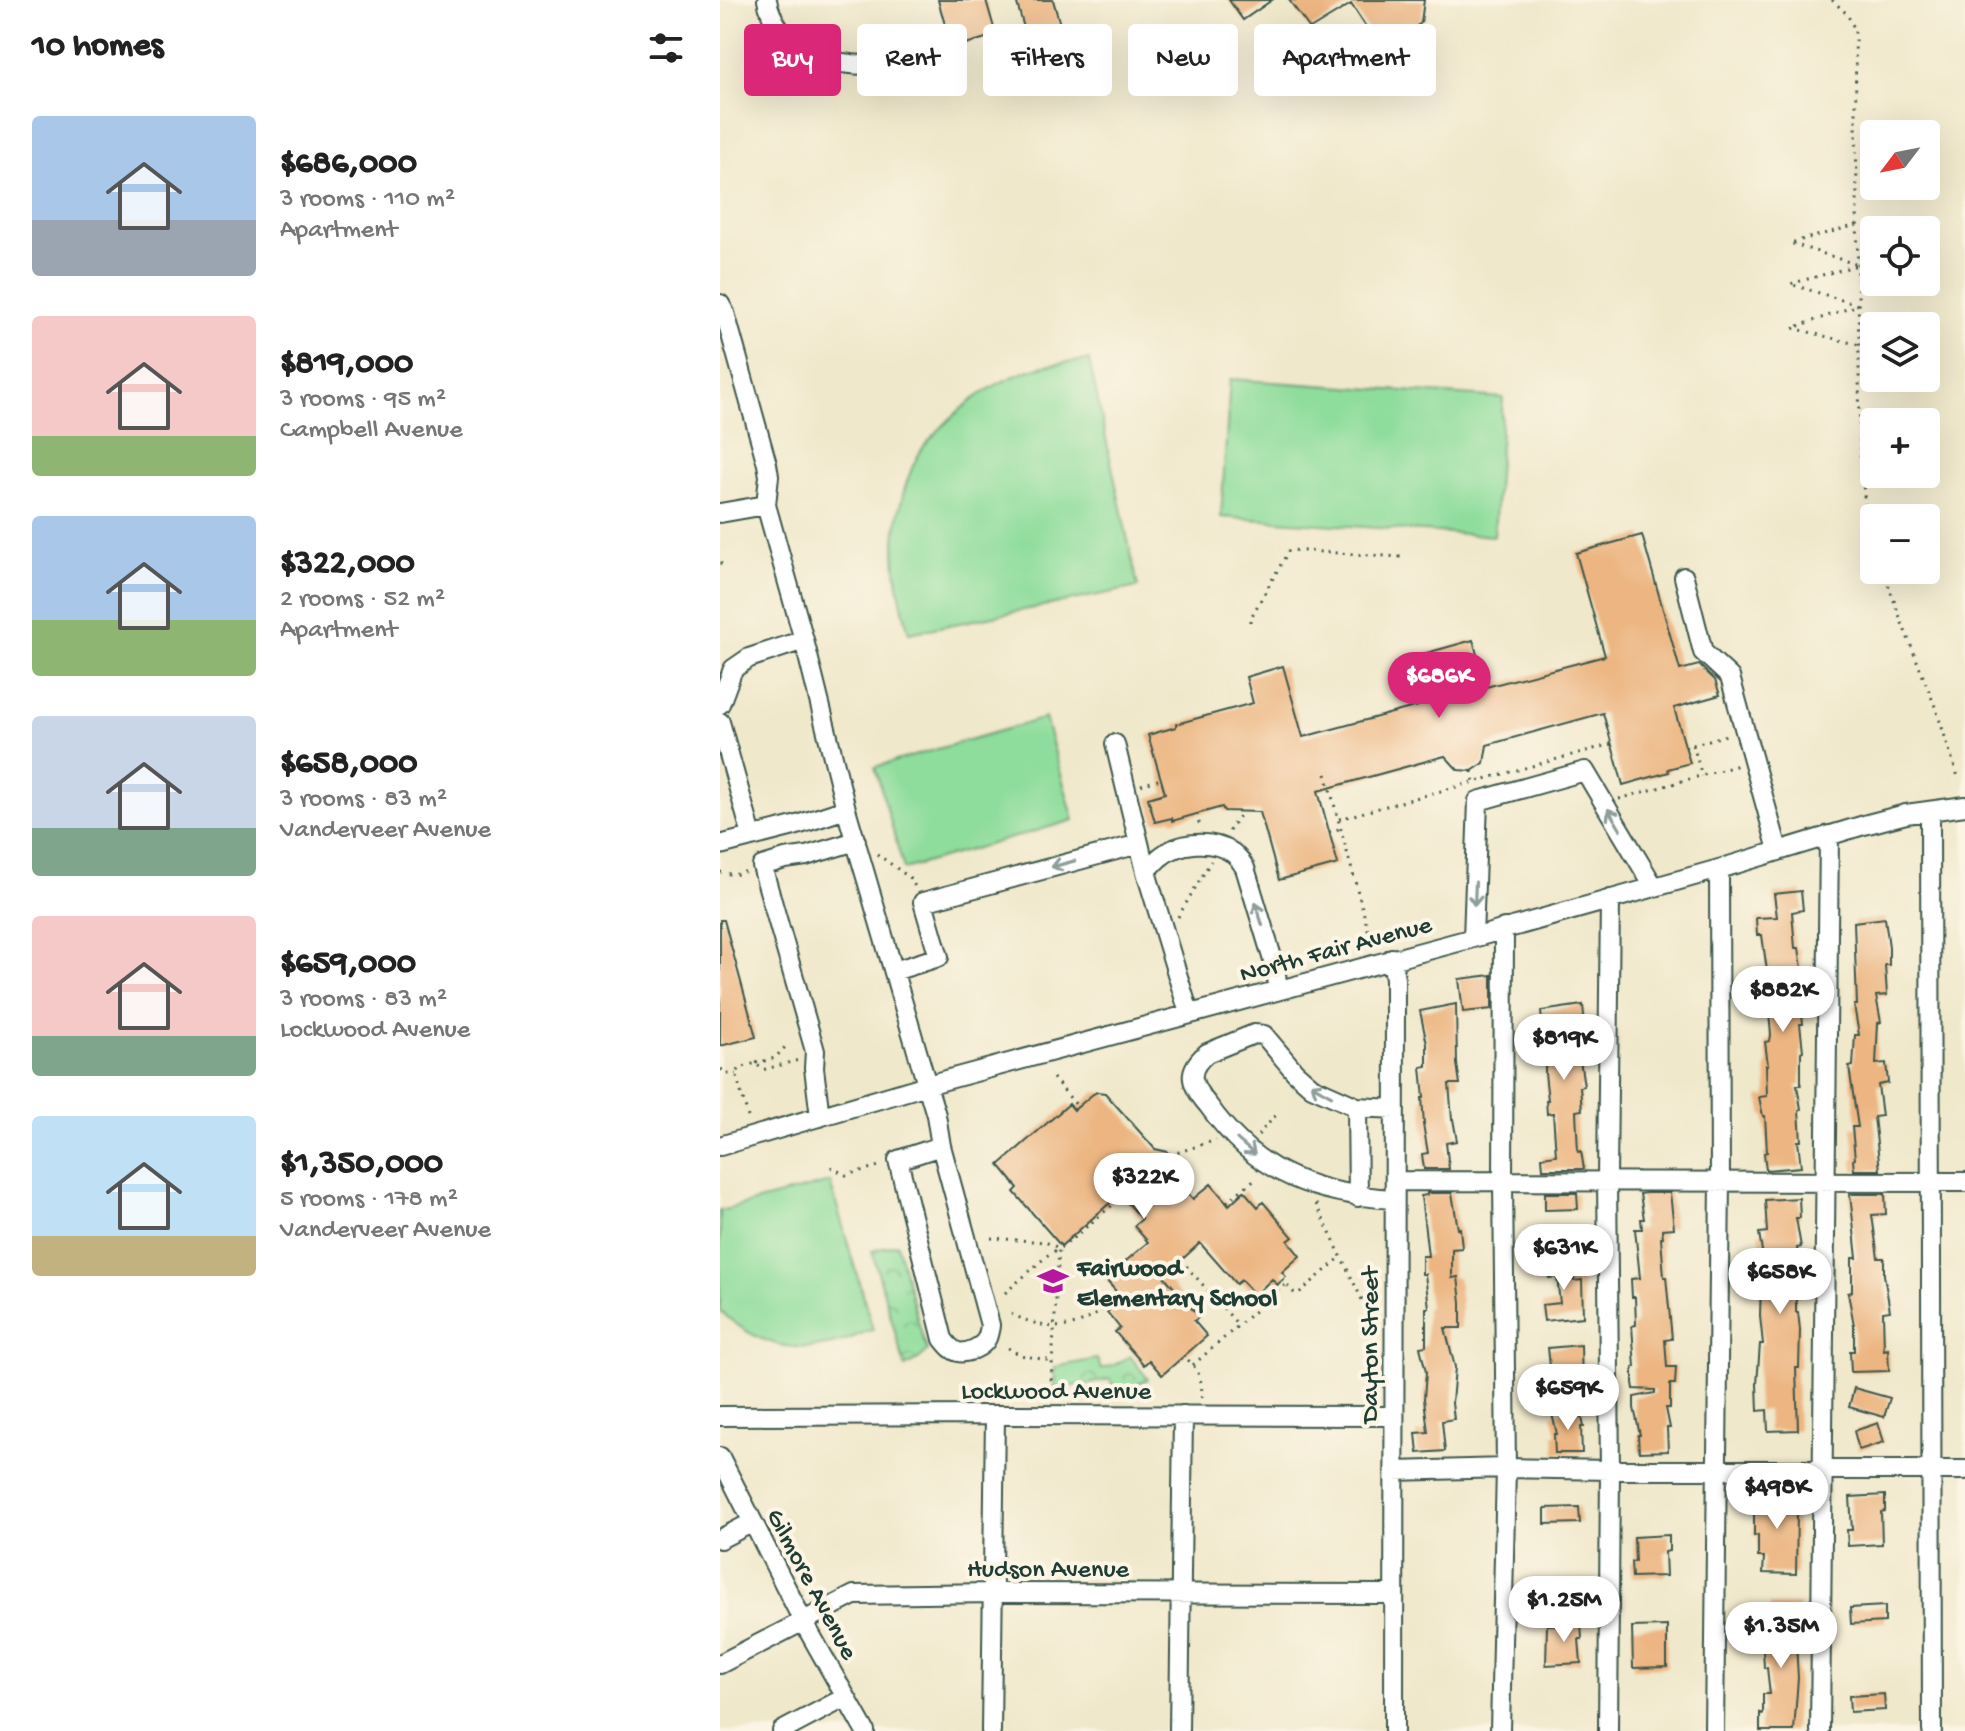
<!DOCTYPE html>
<meta charset="utf-8">
<style>
body{margin:0;font-family:"Gochi Hand",sans-serif;background:#f6f6f6;color:#222;height:100vh;display:flex;flex-direction:column;font-size:30px;white-space:nowrap}
*{box-sizing:border-box;margin:0}
p{font-size:26px;color:#767676}
.icon{flex:none;width:44px;height:44px;fill:none;stroke:currentColor;stroke-width:2;stroke-linecap:round;stroke-linejoin:round}
.map{position:relative;flex:1;overflow:hidden}
.details{display:flex;flex-direction:column;background:#fff;width:720px}
.details>*{flex:none}
.top-card{position:absolute;left:24px;top:24px;width:760px;height:72px;display:flex;gap:16px}
.needle{width:52px;rotate:238deg}
.buttons{position:absolute;left:1140px;top:120px;display:grid;gap:16px}
.buttons a{display:grid;place-items:center;width:80px;height:80px;border-radius:8px;background:#fff;box-shadow:0 8px 32px #0002;font-size:40px}
.price{position:absolute;translate:-50% -68px;padding:0 18px;border-radius:28px;background:#fff;color:#222;font-size:26px;line-height:52px;filter:drop-shadow(0 2px 4px #0008)}
.price::after{content:'';position:absolute;left:50%;top:48px;width:24px;height:18px;margin-left:-12px;background:inherit;clip-path:polygon(0 0,100% 0,50% 100%)}
.price.on{background:#db2777;color:#fff}
ul{padding:0;list-style:none}
li{display:flex;align-items:center;gap:24px;height:200px;padding:0 32px}
li span{display:grid;place-items:center;flex:none;width:224px;height:160px;border-radius:8px;color:#555}
li>.icon{margin-inline-start:auto}
span .icon{width:96px;height:96px;fill:#fffc;stroke-width:1}
li b{font-size:34px}
h2{display:flex;justify-content:space-between;align-items:center;height:96px;padding:0 32px;font-size:34px}
.chip{padding:0 28px;border-radius:8px;background:#fff;box-shadow:0 8px 32px #0002;font-size:28px;line-height:72px}
.chip.on{background:#db2777;color:#fff}
main{display:flex;flex:1;min-height:0}
.map>svg:first-child{display:block}
</style>
<main>
<section class="details">
<h2>10 homes<svg class="icon" aria-label="filters" viewBox="0 0 24 24"><path d="M4 7h16M4 17h16"/><circle cx="9" cy="7" r="2"/><circle cx="15" cy="17" r="2"/></svg></h2>
<ul>
<li><span style="background:linear-gradient(#a9c7e8 65%,#9aa5b1 0)"><svg class="icon" aria-label="home" viewBox="0 0 24 24"><path d="M3 11l9-7 9 7M6 9v11h12V9"/></svg></span><div><b>$686,000</b><p>3 rooms · 110 m²</p><p>Apartment</p></div></li>
<li><span style="background:linear-gradient(#f6c9c9 75%,#8fb573 0)"><svg class="icon" aria-label="home" viewBox="0 0 24 24"><path d="M3 11l9-7 9 7M6 9v11h12V9"/></svg></span><div><b>$819,000</b><p>3 rooms · 95 m²</p><p>Campbell Avenue</p></div></li>
<li><span style="background:linear-gradient(#a9c7e8 65%,#8fb573 0)"><svg class="icon" aria-label="home" viewBox="0 0 24 24"><path d="M3 11l9-7 9 7M6 9v11h12V9"/></svg></span><div><b>$322,000</b><p>2 rooms · 52 m²</p><p>Apartment</p></div></li>
<li><span style="background:linear-gradient(#c9d6e8 70%,#7fa58c 0)"><svg class="icon" aria-label="home" viewBox="0 0 24 24"><path d="M3 11l9-7 9 7M6 9v11h12V9"/></svg></span><div><b>$658,000</b><p>3 rooms · 83 m²</p><p>Vanderveer Avenue</p></div></li>
<li><span style="background:linear-gradient(#f6c9c9 75%,#7fa58c 0)"><svg class="icon" aria-label="home" viewBox="0 0 24 24"><path d="M3 11l9-7 9 7M6 9v11h12V9"/></svg></span><div><b>$659,000</b><p>3 rooms · 83 m²</p><p>Lockwood Avenue</p></div></li>
<li><span style="background:linear-gradient(#bfe0f5 75%,#c2b280 0)"><svg class="icon" aria-label="home" viewBox="0 0 24 24"><path d="M3 11l9-7 9 7M6 9v11h12V9"/></svg></span><div><b>$1,350,000</b><p>5 rooms · 178 m²</p><p>Vanderveer Avenue</p></div></li>
</ul>
</section>
<div class="map">
<svg width="1245" height="1731" viewBox="0 0 1245 1731">
<defs>
<pattern id="park-crowns" width="20" height="18" patternUnits="userSpaceOnUse" patternTransform="scale(2)"><rect width="20" height="18" fill="#8fdd9c"/><path d="M2 6a3 3 0 1 1 6 0M12 15a3 3 0 1 1 6 0" fill="none" stroke="#74b480"/></pattern>
</defs>
<rect width="100%" height="100%" fill="#fcf5e5"/>
<filter id="ink" filterUnits="userSpaceOnUse"><feTurbulence type="fractalNoise" baseFrequency=".0125" numOctaves="2"/><feDisplacementMap in="SourceGraphic" scale="16" xChannelSelector="R" yChannelSelector="G"/><feConvolveMatrix kernelMatrix="1 2 1 2 8 2 1 2 1" color-interpolation-filters="sRGB"/></filter>
<filter id="wash" filterUnits="userSpaceOnUse"><feTurbulence type="fractalNoise" baseFrequency=".006" numOctaves="4" result="noise"/><feDisplacementMap in="SourceGraphic" scale="32" xChannelSelector="R" yChannelSelector="G"/><feGaussianBlur stdDeviation="1.8" result="paint"/><feColorMatrix in="noise" values="0 0 0 0 0 0 0 0 0 0 0 0 0 0 0 0 0 1.4 0 .05"/><feComposite in="paint" operator="in"/></filter>
<g filter="url(#wash)">
<rect width="100%" height="100%" fill="#f0e8cb"/>
<!-- park -->
<path fill="url(#park-crowns)" stroke="#578d68" stroke-width="2" d="M 177,1244 L 203,1339 L 208,1351 L 196,1361 L 185,1367 L 152,1251 Z
M 410,1356 L 428,1379 L 396,1395 L 390,1379 L 369,1384 L 334,1388 L 335,1367 L 377,1359 L 381,1369 L 394,1365 Z"/>
<!-- pitch -->
<path fill="#8fdd9c" stroke="#578d68" stroke-width="2" d="M 369,360 L 418,587 L 189,633 C 180,599 172,566 176,530 C 179,506 188,470 202,449 C 206,443 213,437 218,431 C 246,401 280,378 320,367 C 336,363 353,362 369,360 Z
M 510,379 L 783,398 L 774,536 L 501,517 Z
M 325,718 L 354,820 L 184,869 L 155,767 Z
M 110,1182 L 153,1330 C 142,1332 133,1338 123,1341 C 73,1356 38,1345 0,1311 L 0,1211 Z"/>
<g id="blocks">
<!-- building -->
<path fill="#ecb581" d="M 218,0 L 266,0 L 276,35 L 232,48 L 230,33 L 226,28 Z
M 296,0 L 333,0 L 343,35 L 309,45 Z
M 509,0 L 552,0 L 523,20 Z
M 569,0 L 704,0 L 701,23 L 662,51 L 631,4 L 590,29 Z
M 922,535 L 960,670 L 979,665 L 995,680 L 1000,695 L 954,708 L 970,763 L 948,769 L 949,772 L 903,785 L 883,713 L 767,745 L 764,763 L 752,771 L 738,770 L 725,756 L 598,791 L 618,864 L 559,880 L 540,812 L 504,811 L 502,807 L 452,821 L 452,818 L 435,822 L 428,798 L 445,793 L 428,735 L 456,727 L 456,724 L 533,703 L 526,677 L 563,666 L 583,737 L 698,706 L 685,659 L 753,640 L 766,687 L 885,656 L 856,553 Z
M 1081,891 L 1083,910 L 1072,912 L 1075,948 L 1079,948 L 1082,968 L 1080,968 L 1079,1004 L 1081,1004 L 1083,1024 L 1080,1024 L 1083,1051 L 1081,1052 L 1081,1085 L 1077,1085 L 1081,1109 L 1079,1110 L 1081,1141 L 1078,1141 L 1081,1167 L 1046,1170 L 1044,1153 L 1047,1152 L 1045,1116 L 1043,1116 L 1039,1097 L 1047,1096 L 1046,1065 L 1048,1065 L 1045,1042 L 1050,1041 L 1051,1035 L 1048,1001 L 1046,1001 L 1047,971 L 1042,935 L 1037,935 L 1036,918 L 1057,917 L 1054,894 Z
M 1165,918 L 1169,947 L 1169,965 L 1165,965 L 1167,995 L 1156,996 L 1161,1022 L 1158,1023 L 1156,1064 L 1166,1063 L 1168,1083 L 1158,1085 L 1162,1116 L 1154,1117 L 1160,1170 L 1134,1170 L 1133,1160 L 1135,1159 L 1132,1127 L 1138,1127 L 1129,1067 L 1133,1066 L 1135,1035 L 1139,1035 L 1134,1005 L 1137,1005 L 1134,922 Z
M 0,920 L 4,920 L 36,1037 L 0,1046 Z
M 772,975 L 772,1009 L 743,1012 L 739,979 Z
M 736,1004 L 737,1064 L 740,1084 L 729,1084 L 732,1119 L 733,1119 L 737,1141 L 726,1143 L 729,1169 L 704,1169 L 702,1154 L 708,1153 L 703,1124 L 704,1124 L 702,1098 L 704,1098 L 701,1067 L 707,1066 L 707,1044 L 700,1011 Z
M 863,1005 L 865,1026 L 863,1026 L 864,1059 L 860,1060 L 864,1086 L 860,1087 L 862,1110 L 856,1111 L 858,1152 L 861,1151 L 864,1169 L 823,1169 L 822,1157 L 836,1155 L 833,1113 L 827,1114 L 826,1100 L 828,1100 L 825,1073 L 826,1031 L 823,1032 L 821,1011 Z
M 377,1092 L 385,1093 L 435,1149 L 448,1152 L 455,1163 L 447,1170 L 473,1199 L 491,1184 L 509,1205 L 524,1191 L 538,1207 L 543,1202 L 573,1237 L 568,1241 L 580,1256 L 562,1272 L 566,1277 L 557,1285 L 552,1279 L 535,1295 L 521,1280 L 516,1284 L 480,1243 L 444,1276 L 479,1317 L 474,1321 L 487,1336 L 442,1375 L 429,1360 L 424,1365 L 395,1332 L 400,1328 L 387,1312 L 403,1299 L 385,1279 L 428,1242 L 414,1226 L 422,1219 L 400,1194 L 341,1246 L 294,1192 L 298,1188 L 279,1165 L 349,1104 L 354,1110 L 373,1094 Z
M 707,1193 L 732,1193 L 738,1229 L 740,1228 L 742,1248 L 732,1249 L 732,1278 L 738,1277 L 741,1302 L 741,1328 L 725,1328 L 735,1367 L 732,1403 L 734,1419 L 722,1421 L 725,1451 L 698,1453 L 696,1433 L 708,1432 L 704,1399 L 706,1372 L 700,1347 L 706,1346 L 706,1308 L 709,1308 L 705,1274 L 702,1274 L 702,1256 L 708,1256 L 701,1196 L 707,1195 Z
M 825,1193 L 857,1193 L 858,1209 L 825,1210 Z
M 926,1193 L 950,1193 L 954,1228 L 942,1229 L 943,1237 L 941,1238 L 944,1277 L 946,1277 L 952,1339 L 945,1340 L 947,1367 L 956,1367 L 955,1384 L 950,1384 L 950,1408 L 946,1408 L 950,1428 L 947,1428 L 948,1451 L 919,1452 L 918,1435 L 920,1435 L 914,1408 L 914,1397 L 935,1393 L 935,1390 L 914,1389 L 913,1383 L 913,1367 L 915,1367 L 912,1326 L 916,1325 L 915,1297 L 912,1297 L 911,1279 L 920,1278 L 915,1229 L 922,1229 L 921,1219 L 924,1219 L 920,1194 Z
M 1130,1194 L 1165,1194 L 1166,1214 L 1152,1215 L 1158,1258 L 1164,1258 L 1164,1275 L 1170,1311 L 1163,1312 L 1164,1350 L 1168,1349 L 1169,1371 L 1131,1372 L 1130,1351 L 1134,1351 L 1134,1325 L 1128,1293 L 1132,1292 L 1132,1258 L 1137,1258 Z
M 1079,1198 L 1080,1218 L 1076,1218 L 1081,1247 L 1077,1248 L 1080,1274 L 1076,1274 L 1076,1312 L 1078,1312 L 1080,1330 L 1079,1368 L 1076,1368 L 1078,1430 L 1048,1431 L 1047,1410 L 1038,1411 L 1037,1384 L 1040,1344 L 1043,1344 L 1040,1316 L 1041,1283 L 1042,1283 L 1040,1257 L 1043,1257 L 1039,1233 L 1047,1232 L 1045,1200 Z
M 850,1256 L 854,1281 L 862,1280 L 863,1317 L 824,1321 L 822,1305 L 840,1303 L 837,1277 L 829,1278 L 827,1260 Z
M 861,1345 L 862,1386 L 832,1385 L 833,1366 L 830,1366 L 828,1348 Z
M 1134,1388 L 1170,1398 L 1164,1417 L 1129,1407 Z
M 860,1408 L 864,1427 L 861,1427 L 862,1453 L 835,1453 L 834,1434 L 837,1434 L 832,1414 Z
M 1158,1423 L 1164,1442 L 1139,1450 L 1134,1431 Z
M 1082,1494 L 1082,1512 L 1077,1512 L 1076,1574 L 1043,1573 L 1044,1557 L 1038,1557 L 1038,1535 L 1034,1536 L 1034,1495 Z
M 1165,1495 L 1165,1511 L 1161,1512 L 1162,1544 L 1128,1546 L 1127,1530 L 1132,1530 L 1130,1497 Z
M 859,1507 L 860,1523 L 825,1524 L 825,1508 Z
M 949,1535 L 949,1551 L 945,1552 L 946,1576 L 912,1577 L 911,1562 L 915,1561 L 914,1537 Z
M 1050,1605 L 1079,1605 L 1078,1644 L 1076,1644 L 1078,1678 L 1074,1731 L 1040,1731 L 1040,1713 L 1043,1714 L 1043,1694 L 1050,1694 L 1047,1668 L 1044,1668 L 1043,1649 L 1051,1648 Z
M 1165,1606 L 1165,1622 L 1131,1624 L 1130,1608 Z
M 861,1623 L 862,1639 L 859,1639 L 861,1663 L 826,1665 L 827,1625 Z
M 947,1626 L 947,1667 L 913,1668 L 912,1627 Z
M 1164,1694 L 1165,1710 L 1130,1712 L 1129,1696 Z"/>
</g>
</g>
<g filter="url(#ink)">
<use href="#blocks" fill-opacity="0" stroke="#3e574b" stroke-width="2"/>
<g fill="none" stroke-linecap="round" stroke-linejoin="round">
<!-- minor casing -->
<g stroke="#3e574b" stroke-width="22">
<path id="minor" d="M 47,0 C 50,18 65,42 81,51 C 103,62 145,69 168,62 C 186,57 203,47 219,38
M 0,304 L 5,313 L 47,464 L 49,476 L 46,505 L 84,640 L 126,809 L 207,1085 L 216,1115 L 221,1146 L 270,1325 C 270,1327 268,1336 267,1338 C 263,1347 247,1354 238,1352 C 231,1350 227,1344 223,1339 L 178,1160 L 221,1146
M 0,513 L 46,505
M 964,577 L 983,652 L 1010,677 L 1058,850
M 0,704 L 13,669 L 29,658 L 84,640
M 0,722 L 32,836
M 395,744 L 426,872 L 469,1013
M 1210,811 L 1212,1731
M 0,845 L 74,826 L 126,809
M 426,872 C 430,867 435,862 439,858 C 459,841 492,839 513,853 C 518,857 522,863 525,868 L 555,967 L 558,989
M 753,938 L 758,801 L 865,771 L 934,887
M 672,958 L 675,979 L 674,1731
M 174,971 L 219,957 L 203,902 L 419,844
M 637,1107 L 638,1197
M 100,1117 L 94,1068 L 95,1051 L 42,866 L 65,859 L 86,856 L 136,841
M 0,1146 L 207,1085 L 753,938 L 999,869 L 1144,825 L 1186,814 L 1245,806
M 675,1181 L 1245,1182
M 674,1199 C 639,1197 605,1192 572,1177 C 537,1162 510,1136 488,1105 C 482,1098 474,1088 473,1079 C 471,1068 480,1059 487,1053 L 534,1034 L 544,1035 L 575,1072 L 592,1087 L 637,1107 L 675,1109
M 0,1416 L 275,1415 L 673,1416
M 0,1457 L 83,1621 L 145,1731
M 674,1471 L 786,1468 L 890,1470 L 1245,1470
M 0,1539 L 33,1522
M 0,1664 L 134,1595 L 273,1593 L 673,1594
M 62,1731 L 126,1697
M 271,1731 L 275,1415
M 459,1731 L 463,1415
M 780,1731 L 786,1468 L 783,1181 L 784,928
M 888,1731 L 890,1470 L 887,1180 L 890,899
M 994,1731 L 1000,1181 L 999,869
M 1100,1731 L 1109,835"/>
</g>
<!-- path -->
<path stroke="#3e574b" stroke-width="3" stroke-dasharray="2 6" stroke-linecap="butt" d="M 1112,0 L 1127,14 L 1135,30 L 1140,453 L 1145,505 L 1154,540
M 1137,225 L 1070,243 L 1138,265 L 1070,284 L 1138,305 L 1073,328 L 1139,345
M 0,563 L 5,565
M 1163,570 L 1182,623 L 1216,709 L 1239,780
M 530,622 L 530,619 L 569,550 L 682,557
M 973,745 L 982,776
M 965,747 L 1010,734
M 752,771 L 754,782
M 606,774 L 653,948
M 421,785 L 441,779
M 899,799 L 1019,765
M 477,814 L 480,827
M 619,819 L 892,744
M 509,831 L 522,811
M 609,832 L 622,828
M 157,854 L 190,878 L 196,888
M 0,872 L 14,875 L 27,871
M 458,917 L 491,861
M 36,1063 L 55,1058 L 67,1045
M 1,1069 L 8,1074 L 16,1074
M 333,1078 L 358,1107
M 28,1117 L 16,1074 L 20,1068 L 36,1063 L 42,1070 L 79,1060
M 538,1135 L 557,1114
M 450,1155 L 496,1140
M 111,1167 L 126,1175 L 163,1165
M 507,1202 L 536,1178
M 596,1204 L 645,1306 L 656,1321
M 271,1238 L 325,1242 L 339,1248 L 330,1400
M 461,1260 L 519,1326
M 562,1280 L 573,1292 L 578,1294 L 621,1257
M 285,1293 L 328,1255 L 345,1245 L 402,1197
M 291,1314 C 338,1336 362,1329 400,1296
M 288,1348 L 300,1355 L 332,1361
M 468,1360 C 481,1372 482,1383 482,1400
M 473,1365 L 566,1284"/>
<!-- minor -->
<use href="#minor" stroke="#fff" stroke-width="18"/>
</g>
<!-- one-way arrows -->
<defs><path id="oneway-shaft" d="M-6 0H5M1.5-3L5.5 0L1.5 3" fill="none" stroke-width="1.6" stroke-linecap="round" stroke-linejoin="round" transform="scale(2)"/></defs>
<g stroke="#8f9e9a">
<use href="#oneway-shaft" transform="translate(894 819) rotate(-121)"/>
<use href="#oneway-shaft" transform="translate(343 864) rotate(165)"/>
<use href="#oneway-shaft" transform="translate(755 894) rotate(92)"/>
<use href="#oneway-shaft" transform="translate(539 914) rotate(-107)"/>
<use href="#oneway-shaft" transform="translate(601 1090) rotate(-151)"/>
<use href="#oneway-shaft" transform="translate(526 1147) rotate(41)"/>
</g>
</g>
<!-- icons -->
<defs>
<g id="school-bare" transform="scale(2.4)"><path d="M0-5L7-2L0 1L-7-2ZM-4 1L0 2.5L4 1V4Q0 6-4 4Z" fill="#b5179e" stroke="#fcf5e5" stroke-width="2.5" paint-order="stroke"/></g>
</defs>
<g fill-rule="evenodd">
<use href="#school-bare" x="333" y="1281"/>
</g>
<g text-anchor="middle" stroke-width="8" stroke-linejoin="round" paint-order="stroke">
<!-- street labels -->
<g font-size="26" fill="#1f3d34" stroke="#fcf5e5">
<text transform="translate(615 947) rotate(-15)" y="9">North Fair Avenue</text>
<text transform="translate(648 1345) rotate(-90)" y="9">Dayton Street</text>
<text x="336" y="1398">Lockwood Avenue</text>
<text x="328" y="1576">Hudson Avenue</text>
<text transform="translate(94 1583) rotate(62)" y="9">Gilmore Avenue</text>
</g>
<!-- poi labels -->
<g font-size="26" font-weight="bold" fill="#1f3d34" stroke="#fcf5e5" text-anchor="start">
<text x="357" y="1275">Fairwood<tspan x="357" dy="30">Elementary School</tspan></text>
</g>
</g>
</svg>
<div class="buttons">
<a><svg class="needle" viewBox="-14 -14 28 28"><path d="M0-13l5 13h-10z" fill="#e53935"/><path d="M0 13l5-13h-10z" fill="#767676"/></svg></a>
<a><svg class="icon" aria-label="locate" viewBox="0 0 24 24"><circle cx="12" cy="12" r="6"/><path d="M12 2v4M12 18v4M2 12h4M18 12h4"/></svg></a>
<a><svg class="icon" aria-label="layers" viewBox="0 0 24 24"><path d="M12 4l9 5-9 5-9-5zM3 14l9 5 9-5"/></svg></a>
<a>+</a>
<a>−</a>
</div>
<b class="price on" style="left:719px;top:720px">$686K</b>
<b class="price" style="left:1063px;top:1034px">$882K</b>
<b class="price" style="left:844px;top:1082px">$819K</b>
<b class="price" style="left:424px;top:1221px">$322K</b>
<b class="price" style="left:844px;top:1292px">$631K</b>
<b class="price" style="left:1060px;top:1316px">$658K</b>
<b class="price" style="left:848px;top:1432px">$659K</b>
<b class="price" style="left:1057px;top:1531px">$498K</b>
<b class="price" style="left:844px;top:1644px">$1.25M</b>
<b class="price" style="left:1061px;top:1670px">$1.35M</b>
<div class="top-card">
<a class="chip on">Buy</a>
<a class="chip">Rent</a>
<a class="chip">Filters</a>
<a class="chip">New</a>
<a class="chip">Apartment</a>
</div>
</div>
</main>
